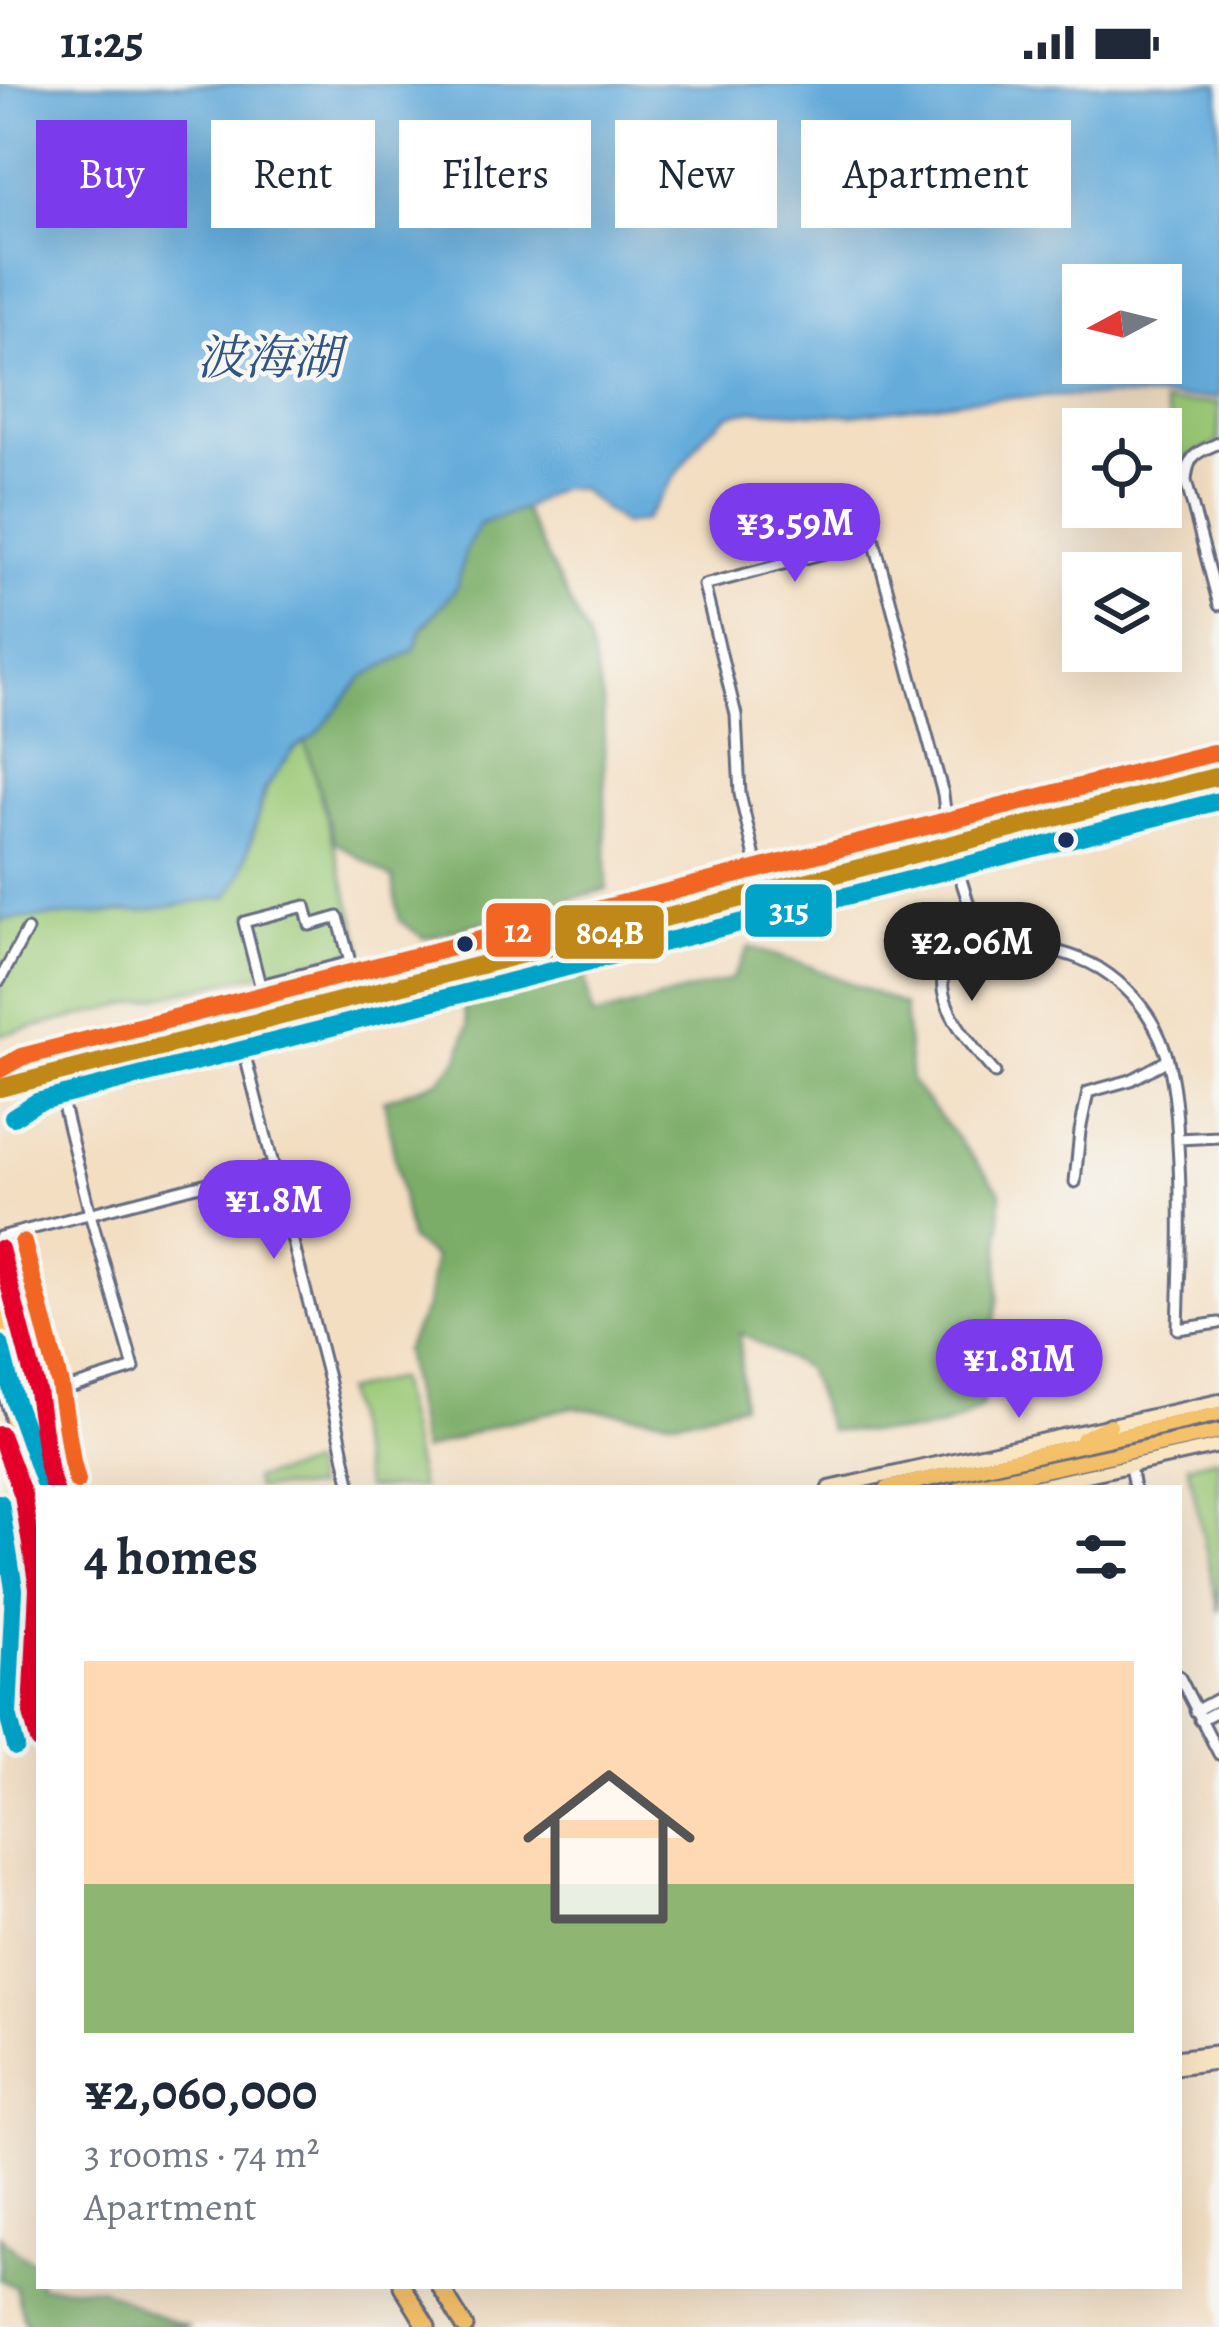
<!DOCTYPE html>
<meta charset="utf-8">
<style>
body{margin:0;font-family:Alegreya,"Noto Serif SC",serif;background:#f2f2f3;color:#1f2937;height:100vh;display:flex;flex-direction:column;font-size:45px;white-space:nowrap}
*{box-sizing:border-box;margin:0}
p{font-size:39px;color:#747a83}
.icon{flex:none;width:66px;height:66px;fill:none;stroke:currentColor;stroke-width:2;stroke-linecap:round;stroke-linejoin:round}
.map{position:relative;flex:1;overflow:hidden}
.side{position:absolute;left:36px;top:1401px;width:1146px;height:804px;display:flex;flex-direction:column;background:#fff;border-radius:0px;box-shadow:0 12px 48px #0002}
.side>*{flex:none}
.hud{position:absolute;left:36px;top:36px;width:1149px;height:108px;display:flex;gap:24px}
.needle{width:78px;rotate:263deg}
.buttons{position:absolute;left:1062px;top:180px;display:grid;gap:24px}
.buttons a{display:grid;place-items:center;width:120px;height:120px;border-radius:0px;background:#fff;box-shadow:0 12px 48px #0002;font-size:60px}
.price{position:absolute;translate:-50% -102px;padding:0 27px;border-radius:42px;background:#7c3aed;color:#fff;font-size:39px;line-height:78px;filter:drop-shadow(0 3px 6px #0008)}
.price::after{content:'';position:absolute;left:50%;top:72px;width:36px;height:27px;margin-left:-18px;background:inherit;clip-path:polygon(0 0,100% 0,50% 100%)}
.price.on{background:#222;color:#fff}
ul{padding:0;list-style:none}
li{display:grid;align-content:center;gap:24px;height:636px;padding:0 48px}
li+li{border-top:3px solid #e0e1e3}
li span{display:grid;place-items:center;height:372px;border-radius:0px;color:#555}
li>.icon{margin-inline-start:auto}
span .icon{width:216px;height:216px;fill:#fffc;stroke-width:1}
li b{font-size:51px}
h2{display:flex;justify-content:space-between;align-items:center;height:144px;padding:0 48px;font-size:51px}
.chip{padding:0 42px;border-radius:0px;background:#fff;box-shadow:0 12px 48px #0002;font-size:42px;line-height:108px}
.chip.on{background:#7c3aed;color:#fff}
.status{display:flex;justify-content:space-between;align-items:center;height:84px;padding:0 60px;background:#fff;direction:ltr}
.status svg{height:33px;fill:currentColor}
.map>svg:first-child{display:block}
</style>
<div class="status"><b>11:25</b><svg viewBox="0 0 49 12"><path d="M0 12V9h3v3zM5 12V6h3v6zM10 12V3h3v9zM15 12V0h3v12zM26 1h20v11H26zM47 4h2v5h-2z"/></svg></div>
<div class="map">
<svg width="1219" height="2243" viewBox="0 0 1219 2243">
<rect width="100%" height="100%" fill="#f6f6f2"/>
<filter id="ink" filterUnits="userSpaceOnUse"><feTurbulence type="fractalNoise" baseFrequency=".00833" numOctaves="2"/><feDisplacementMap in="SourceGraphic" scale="24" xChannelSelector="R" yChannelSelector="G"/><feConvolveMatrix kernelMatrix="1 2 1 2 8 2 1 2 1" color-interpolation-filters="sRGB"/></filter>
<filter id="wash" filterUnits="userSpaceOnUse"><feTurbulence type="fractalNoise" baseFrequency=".004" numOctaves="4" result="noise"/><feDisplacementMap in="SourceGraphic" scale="48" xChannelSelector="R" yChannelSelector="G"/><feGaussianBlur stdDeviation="2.7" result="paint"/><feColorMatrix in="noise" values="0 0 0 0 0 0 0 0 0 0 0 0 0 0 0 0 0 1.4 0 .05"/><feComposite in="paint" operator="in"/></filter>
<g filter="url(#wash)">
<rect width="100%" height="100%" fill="#f3dec2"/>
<!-- green -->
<path fill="#9bc977" stroke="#5b7c6a" stroke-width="3" d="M 1164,319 L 1219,319 L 1219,358 L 1184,375 Z
M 305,658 L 363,865 L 0,951 L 0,836 L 142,827 L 228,813 C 232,805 239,796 242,787 C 260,741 258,688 305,658 Z
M 397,1295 L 421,1404 L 366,1404 L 344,1307 Z
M 1219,1374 L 1219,1528 L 1188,1381 Z
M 310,1381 L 315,1404 L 256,1404 L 254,1395 Z"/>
<!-- forest -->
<path fill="#7cad68" stroke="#4c6e63" stroke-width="3" d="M 523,425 L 588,555 L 603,617 L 607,805 L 424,854 L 399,836 L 393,795 L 335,758 L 305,658 L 316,650 L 363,593 L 414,566 L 422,545 L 456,504 L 466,465 L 480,440 Z
M 578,860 L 593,933 L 732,895 L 749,863 L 811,883 L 904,921 L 911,998 L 1001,1108 L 998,1217 L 982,1322 C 940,1358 880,1348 829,1346 L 806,1285 L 740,1249 L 742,1320 L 678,1336 L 572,1323 L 499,1340 L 422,1367 L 404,1266 L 427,1222 L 434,1174 L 410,1156 L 384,1016 L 438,997 L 459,974 L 468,941 L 455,890 Z
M 0,2151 L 18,2169 L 39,2181 L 39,2202 L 100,2204 L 150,2229 L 189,2243 L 26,2243 L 15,2203 L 0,2195 Z"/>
<!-- water -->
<path fill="#65acdb" stroke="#406e9c" stroke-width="3" fill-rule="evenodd" d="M 0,0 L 1219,0 L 1219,314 L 1071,312 L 970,315 L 853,331 L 755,326 L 730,330 L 705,350 L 644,437 L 623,440 L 579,405 L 559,404 L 523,425 L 480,440 L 466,465 L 456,504 L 422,544 L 414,566 L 363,593 L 316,651 L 294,665 L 264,707 L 242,789 L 228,813 L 142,827 L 0,836 ZM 1083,201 L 1161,201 L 1161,279 L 1083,279 Z"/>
</g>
<g filter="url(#ink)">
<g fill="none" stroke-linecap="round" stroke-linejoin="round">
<!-- street casing -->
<g stroke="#676c81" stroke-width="15">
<path id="street" d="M 1219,359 C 1196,369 1188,370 1186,397 L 1219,521
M 950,761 L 977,846 L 984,852 C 1022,861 1065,864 1099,884 C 1131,904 1154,933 1166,969 C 1175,999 1177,1030 1178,1060 C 1182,1122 1180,1183 1178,1245 L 1219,1239
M 759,791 L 740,710 L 736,631 L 704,501 L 874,456 L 943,710 L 947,745
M 305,822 L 310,841 L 338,833 L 350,878 L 260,901 L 244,838 Z
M 984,852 C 972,861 956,870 948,882 C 926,912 976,967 995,989
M 0,896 L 27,846
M 233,925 L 328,1294 L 351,1404
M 1178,1055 L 1219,1053
M 1075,1098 L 1080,1047 L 1088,1008 L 1131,996 L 1168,976
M 0,1153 L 273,1082
M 37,1307 L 73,1303 L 134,1284 L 90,1130 L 55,989
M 1130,1382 L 1134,1404
M 1179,1592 L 1219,1670
M 1195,1627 L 1219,1614
M 1200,1636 L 1219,1626"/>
</g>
<!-- secondary casing -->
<g stroke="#676c81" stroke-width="18">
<path id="secondary" d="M 0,1165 L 38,1315
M 0,1351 L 17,1394
M 829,1404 L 1219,1317
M 1029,1404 L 1219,1362
M 1179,1973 L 1219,1968
M 1179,1983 L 1219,1978"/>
</g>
<!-- primary casing -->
<g stroke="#676c81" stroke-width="20">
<path id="primary" d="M 0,984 L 1219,676
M 0,1004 L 1219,692
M 37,1307 L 71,1404
M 1082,1355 L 1110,1341
M 888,1404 L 1219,1330
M 961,1404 L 1219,1348
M 28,1440 L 38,1504 L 32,1629 L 39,1657"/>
</g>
<!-- highway casing -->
<g stroke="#676c81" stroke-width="21">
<path id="highway" d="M 0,1223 L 54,1404
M 0,1288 L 12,1327 L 23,1411 L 39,1458
M 402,2202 L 427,2243
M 440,2202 L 465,2243"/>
</g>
<!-- street -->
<use href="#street" stroke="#fff" stroke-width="9"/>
<!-- secondary -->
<use href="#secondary" stroke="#fbe6c4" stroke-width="12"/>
<!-- primary -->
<use href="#primary" stroke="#f5c16b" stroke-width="14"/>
<!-- highway -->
<use href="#highway" stroke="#f5c16b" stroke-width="15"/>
<!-- bus-1 casing -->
<g stroke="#f6f6f2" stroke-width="27">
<path id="bus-1" d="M 0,1004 L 1219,692"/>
</g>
<!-- bus-2 casing -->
<g stroke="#f6f6f2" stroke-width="27">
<path id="bus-2" d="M 13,1033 L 37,1018 L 1219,717
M 0,1260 L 14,1315 L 46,1404
M 0,1419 L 14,1505 L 8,1630 L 16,1663"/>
</g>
<!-- bus-3 casing -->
<g stroke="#f6f6f2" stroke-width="27">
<path id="bus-3" d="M 0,985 L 21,973 L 1213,669
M 23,1159 L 60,1301 L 72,1378 L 77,1397"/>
</g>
<!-- bus-4 casing -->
<g stroke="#f6f6f2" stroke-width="27">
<path id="bus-4" d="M 0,1165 L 37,1307 L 48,1383 L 54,1404
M 0,1351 L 23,1411 L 38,1504 L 32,1629 L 39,1657"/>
</g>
<!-- bus-1 -->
<use href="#bus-1" stroke="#c08818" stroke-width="18"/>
<!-- bus-2 -->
<use href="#bus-2" stroke="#01a3c8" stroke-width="18"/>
<!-- bus-3 -->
<use href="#bus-3" stroke="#f26522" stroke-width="18"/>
<!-- bus-4 -->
<use href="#bus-4" stroke="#e4002b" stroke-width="18"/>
</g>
</g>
<!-- markers -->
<g fill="#1b2f5e" stroke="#f6f6f2" stroke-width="4.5">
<circle cx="1066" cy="756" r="10"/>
<circle cx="465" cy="860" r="10"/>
</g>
<g text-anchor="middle" stroke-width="9" stroke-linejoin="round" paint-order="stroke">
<!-- water labels -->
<g font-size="48" font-style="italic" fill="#315484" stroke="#f6f6f2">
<text x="269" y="290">波海湖</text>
</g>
</g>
<g stroke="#f6f6f2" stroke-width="4.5">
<rect x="743" y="798" width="91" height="57" rx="12" fill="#01a3c8"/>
<rect x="484" y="817" width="69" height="58" rx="12" fill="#f26522"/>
<rect x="553" y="819" width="113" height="58" rx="12" fill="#c08818"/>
</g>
<g font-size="33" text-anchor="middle" font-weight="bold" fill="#fff">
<text x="789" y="838">315</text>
<text x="518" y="858">12</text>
<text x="610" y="860">804B</text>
</g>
</svg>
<div class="buttons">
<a><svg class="needle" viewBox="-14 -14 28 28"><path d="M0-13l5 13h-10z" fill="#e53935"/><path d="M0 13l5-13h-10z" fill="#747a83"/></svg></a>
<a><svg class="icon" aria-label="locate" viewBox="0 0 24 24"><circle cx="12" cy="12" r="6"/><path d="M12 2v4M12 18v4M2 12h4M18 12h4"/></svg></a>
<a><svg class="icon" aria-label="layers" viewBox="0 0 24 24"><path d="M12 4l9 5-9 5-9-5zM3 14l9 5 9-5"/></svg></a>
</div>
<b class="price" style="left:795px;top:501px">¥3.59M</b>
<b class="price on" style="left:972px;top:920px">¥2.06M</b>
<b class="price" style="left:274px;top:1178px">¥1.8M</b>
<b class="price" style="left:1019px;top:1337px">¥1.81M</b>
<div class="hud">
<a class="chip on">Buy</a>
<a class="chip">Rent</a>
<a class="chip">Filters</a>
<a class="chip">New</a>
<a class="chip">Apartment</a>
</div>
<section class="side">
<h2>4 homes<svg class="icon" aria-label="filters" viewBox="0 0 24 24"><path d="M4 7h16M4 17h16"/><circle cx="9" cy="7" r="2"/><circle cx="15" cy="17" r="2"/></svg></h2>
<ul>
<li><span style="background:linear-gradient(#ffd9b3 60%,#8fb573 0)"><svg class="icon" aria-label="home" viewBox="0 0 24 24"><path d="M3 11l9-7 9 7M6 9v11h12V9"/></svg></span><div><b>¥2,060,000</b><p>3 rooms · 74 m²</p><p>Apartment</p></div></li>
</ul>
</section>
</div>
